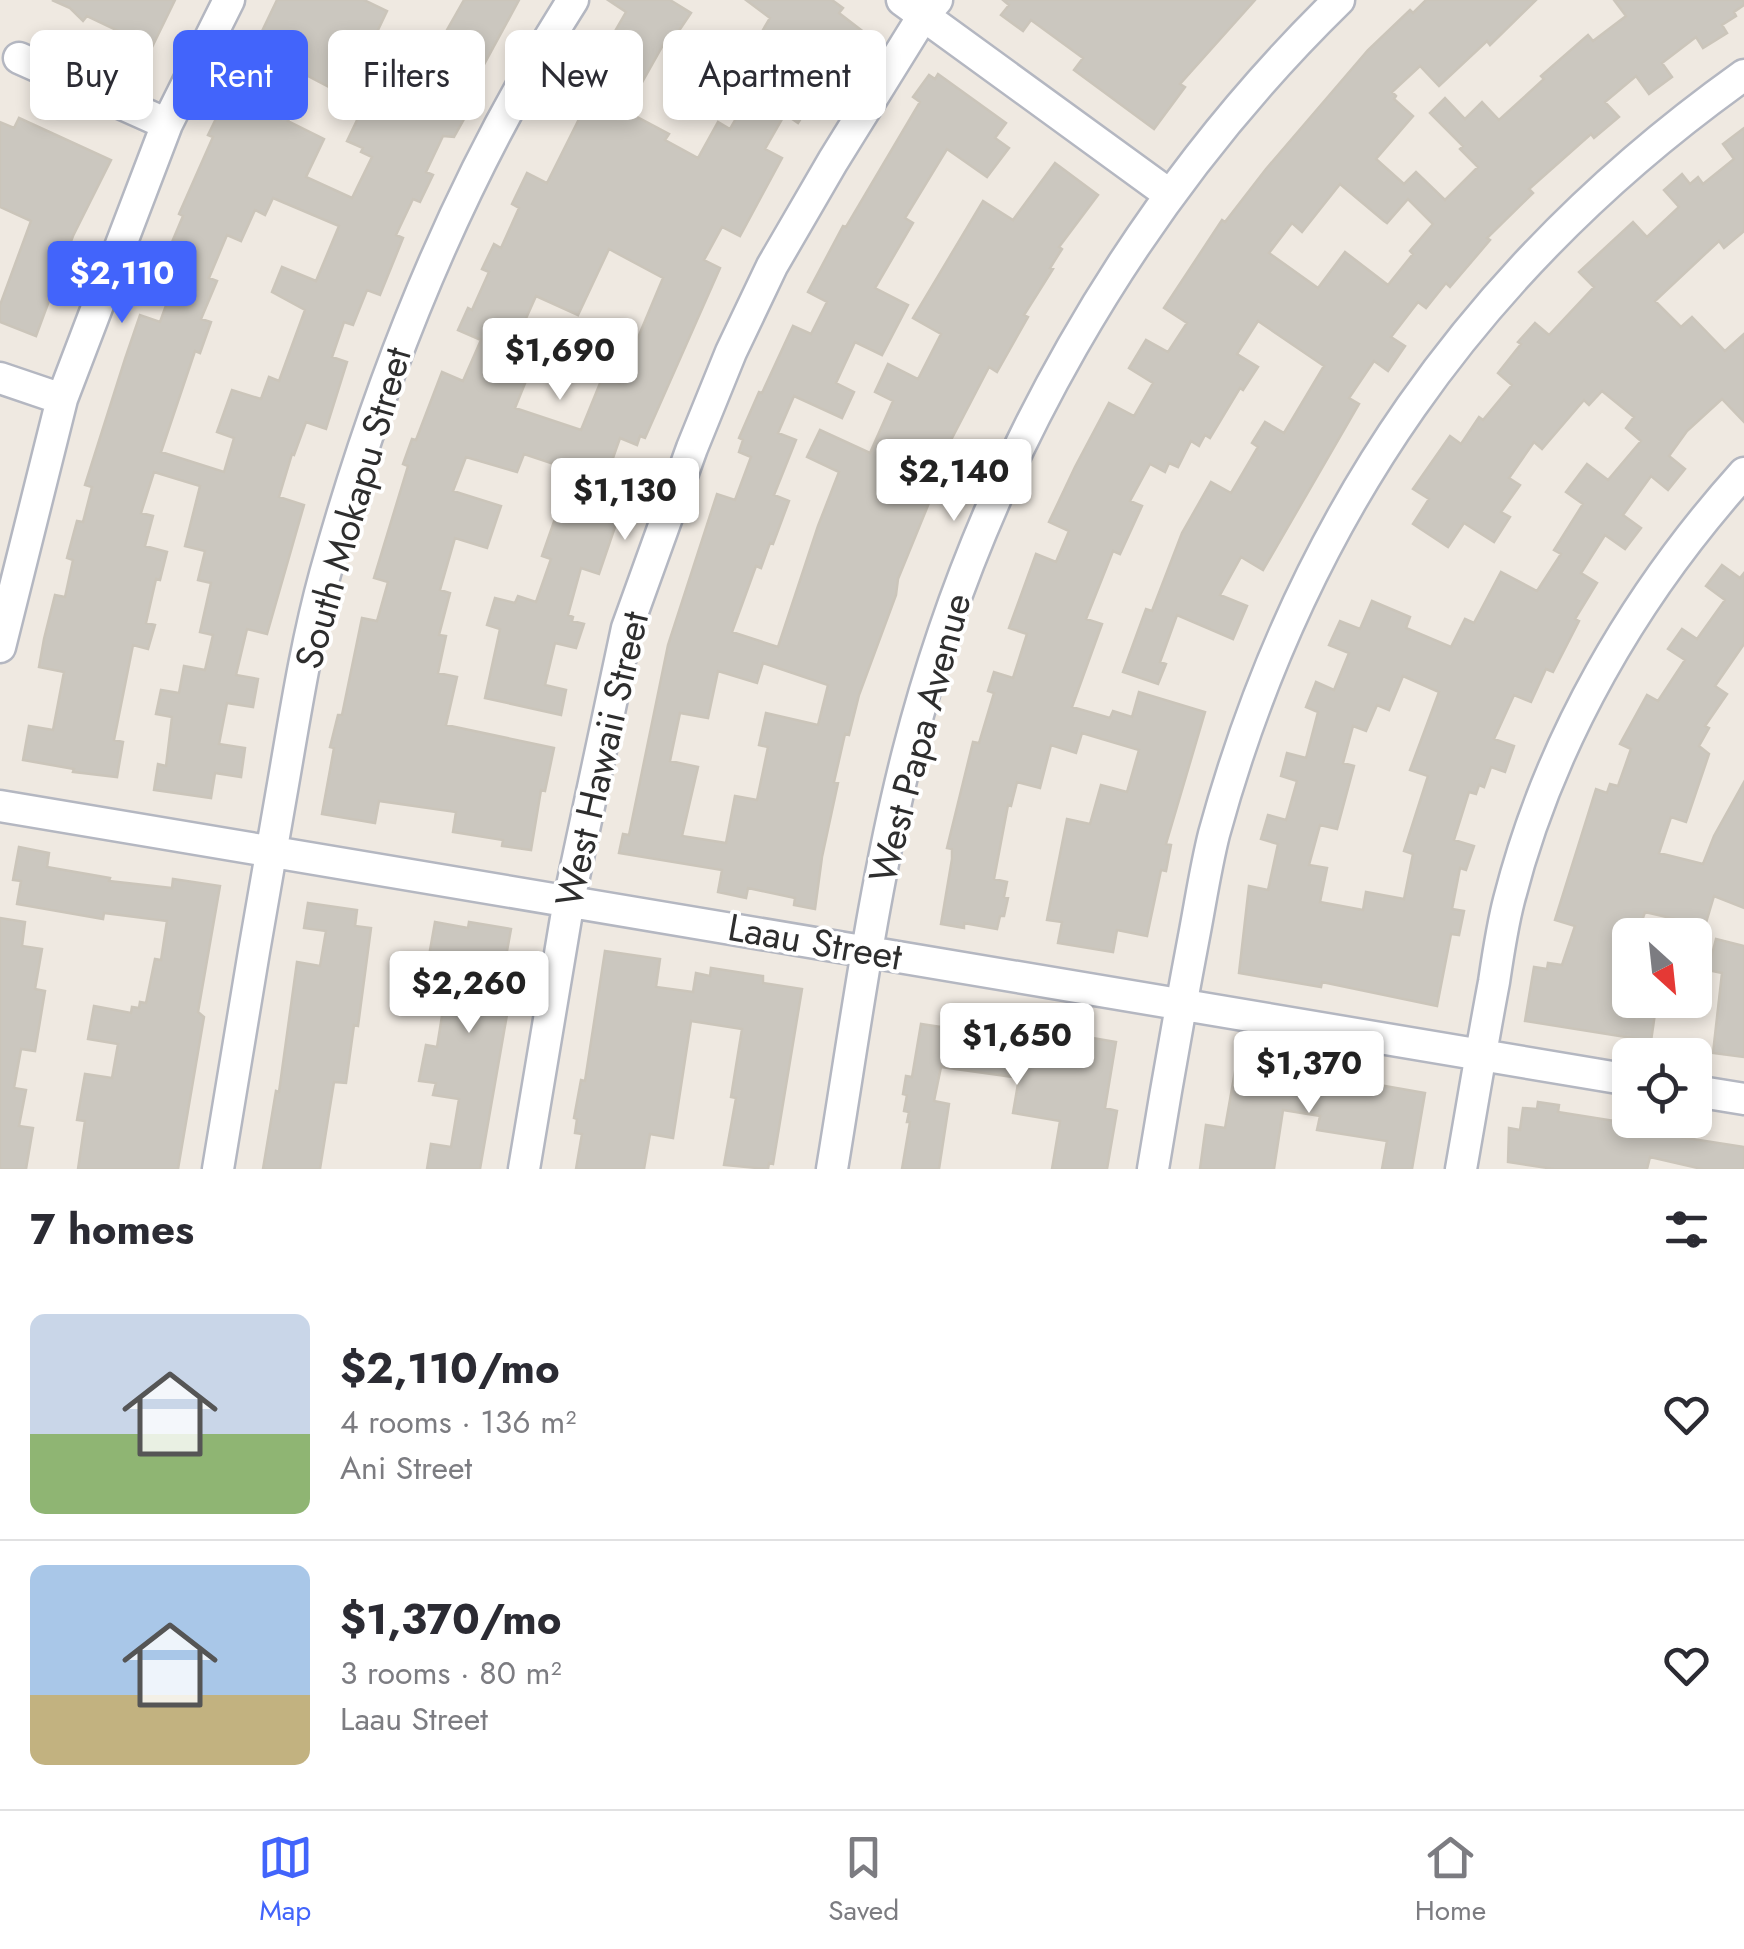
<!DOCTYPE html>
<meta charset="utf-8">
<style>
body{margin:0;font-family:Jost,sans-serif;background:#f2f2f3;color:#2b2b33;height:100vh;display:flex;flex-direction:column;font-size:38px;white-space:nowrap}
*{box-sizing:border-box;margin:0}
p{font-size:32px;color:#7c7c81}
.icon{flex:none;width:55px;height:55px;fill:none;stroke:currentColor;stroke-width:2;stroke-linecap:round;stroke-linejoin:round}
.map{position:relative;height:1169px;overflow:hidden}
.sheet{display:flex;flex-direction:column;background:#fff;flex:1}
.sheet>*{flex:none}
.banner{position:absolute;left:30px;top:30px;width:1000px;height:90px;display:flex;gap:20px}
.needle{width:65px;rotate:153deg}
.tools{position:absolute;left:1612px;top:918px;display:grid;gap:20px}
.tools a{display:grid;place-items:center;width:100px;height:100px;border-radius:15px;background:#fff;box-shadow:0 5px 15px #0003;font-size:50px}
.price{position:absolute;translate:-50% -85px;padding:0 22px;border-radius:10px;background:#fff;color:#222;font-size:32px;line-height:65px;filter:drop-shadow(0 2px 5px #0008)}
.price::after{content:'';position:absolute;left:50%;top:60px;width:30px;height:22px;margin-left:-15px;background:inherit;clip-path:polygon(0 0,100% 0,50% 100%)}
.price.active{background:#4264fb;color:#fff}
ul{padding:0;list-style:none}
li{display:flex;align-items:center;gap:30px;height:250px;padding:0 30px}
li+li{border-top:2px solid #e1e1e2}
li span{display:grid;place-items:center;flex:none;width:280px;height:200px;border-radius:15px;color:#555}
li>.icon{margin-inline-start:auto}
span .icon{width:120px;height:120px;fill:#fffc;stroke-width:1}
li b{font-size:42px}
h2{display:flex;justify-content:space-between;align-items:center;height:120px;padding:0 30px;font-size:42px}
.tag{padding:0 35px;border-radius:15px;background:#fff;box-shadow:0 5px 15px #0003;font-size:35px;line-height:90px}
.tag.active{background:#4264fb;color:#fff}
.menu{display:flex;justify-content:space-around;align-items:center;height:140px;border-top:2px solid #e1e1e2;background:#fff;font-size:28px;color:#7c7c81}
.menu a{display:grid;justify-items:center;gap:5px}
.menu .active{color:#4264fb}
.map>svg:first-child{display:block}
</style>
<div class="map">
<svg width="1744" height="1169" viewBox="0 0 1744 1169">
<rect width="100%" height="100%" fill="#efe9e1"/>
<!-- building -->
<path fill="#cbc7bf" stroke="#cbc5ba" stroke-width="2.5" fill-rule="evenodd" d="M 52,0 L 175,0 L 152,47 L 87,16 L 83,21 L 70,8 Z
M 277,0 L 364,0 L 387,11 L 378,30 L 431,58 L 464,0 L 519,0 L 474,83 L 476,84 L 462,108 L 468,112 L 454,137 L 443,136 L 426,172 L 433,175 L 420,202 L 413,199 L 396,235 L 403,238 L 380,295 L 367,290 L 353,325 L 344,322 L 332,357 L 347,362 L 326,429 L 306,422 L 294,455 L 292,454 L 279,497 L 304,505 L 267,634 L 247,629 L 236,675 L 258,679 L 253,707 L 227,703 L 219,744 L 245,748 L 241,777 L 215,773 L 211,798 L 154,790 L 158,764 L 166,766 L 172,717 L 156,714 L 161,690 L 179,693 L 184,666 L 205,670 L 213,635 L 200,632 L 211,583 L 198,580 L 205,551 L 185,546 L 200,486 L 154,472 L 141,513 L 153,516 L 145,546 L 167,552 L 160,580 L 156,579 L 146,623 L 155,625 L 148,649 L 133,645 L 114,740 L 123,742 L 117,777 L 73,772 L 74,769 L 23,760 L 29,726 L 53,730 L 64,672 L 39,667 L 44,639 L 55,595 L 65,597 L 73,560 L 67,558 L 77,521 L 83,522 L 92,487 L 85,485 L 125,359 L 140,315 L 160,322 L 172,289 L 152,280 L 163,253 L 167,254 L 183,216 L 179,214 L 213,137 L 208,135 L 231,88 L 239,92 L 258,56 L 252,52 ZM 353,46 L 397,67 L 370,116 L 361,112 L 347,141 L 363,148 L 361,152 L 372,157 L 352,198 L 306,177 L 324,139 L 288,121 L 291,116 L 283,113 L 304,74 L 331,88 ZM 273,198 L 339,226 L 316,281 L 282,267 L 272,292 L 305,310 L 279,381 L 269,377 L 261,399 L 232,390 L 217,432 L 234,438 L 224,472 L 161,452 L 195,351 L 200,353 L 211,322 L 201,319 L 217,281 L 209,278 L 227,235 L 241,241 L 255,210 L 265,215 Z
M 608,0 L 670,0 L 691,13 L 672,41 L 667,38 L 626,111 L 669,134 L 665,140 L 698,158 L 718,122 L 730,129 L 748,98 L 712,75 L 727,52 L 744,62 L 770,18 L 746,0 L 832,0 L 843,8 L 839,13 L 865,33 L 840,68 L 836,65 L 798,123 L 785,114 L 765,149 L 782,158 L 740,236 L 722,227 L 704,260 L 720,268 L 645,438 L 640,436 L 637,445 L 620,438 L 607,475 L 630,483 L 599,574 L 581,568 L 568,615 L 573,617 L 572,621 L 584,624 L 576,648 L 555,643 L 545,685 L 566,690 L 561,715 L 485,698 L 500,629 L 487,625 L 495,598 L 515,603 L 518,596 L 536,602 L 551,559 L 542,556 L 572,470 L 524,454 L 517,472 L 466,457 L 453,491 L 501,506 L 487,548 L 455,538 L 440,590 L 450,593 L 439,635 L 446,636 L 438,673 L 457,677 L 446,725 L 554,748 L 545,791 L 541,790 L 531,850 L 502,846 L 503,840 L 453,832 L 456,812 L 379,801 L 375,823 L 322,814 L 334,748 L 330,747 L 338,715 L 342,715 L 362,618 L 377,621 L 388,582 L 374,578 L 408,466 L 403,464 L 412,439 L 416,440 L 442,372 L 463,381 L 481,340 L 458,330 L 468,308 L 472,310 L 489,272 L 482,269 L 494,244 L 501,248 L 519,208 L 512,204 L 527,173 L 547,183 L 579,119 L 556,106 L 574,75 L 578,77 L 595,47 L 603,52 L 626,12 ZM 609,249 L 663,278 L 619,383 L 603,376 L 581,430 L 515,408 L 530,371 L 507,361 L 536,296 L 578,315 Z
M 1003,0 L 1255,0 L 1180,84 L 1185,87 L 1154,129 L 1074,70 L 1083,58 L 1031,20 L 1023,31 L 1001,15 L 1009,5 Z
M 1426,0 L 1536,0 L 1490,45 L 1487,41 L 1439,86 L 1420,66 L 1392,92 L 1396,96 L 1394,99 L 1413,116 L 1376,159 L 1404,184 L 1416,172 L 1445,200 L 1478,167 L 1460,149 L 1463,146 L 1430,113 L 1445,98 L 1465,119 L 1482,102 L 1499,120 L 1544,79 L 1541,76 L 1588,35 L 1593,41 L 1626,16 L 1614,0 L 1744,0 L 1744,5 L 1734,12 L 1736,16 L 1722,25 L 1727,33 L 1703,48 L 1696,37 L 1662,63 L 1672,77 L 1649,94 L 1636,76 L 1605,102 L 1619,117 L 1594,138 L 1591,134 L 1529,189 L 1533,193 L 1487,238 L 1490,240 L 1450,287 L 1446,283 L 1426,308 L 1418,302 L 1391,337 L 1405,346 L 1388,371 L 1374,361 L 1349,398 L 1359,404 L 1263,570 L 1241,557 L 1220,595 L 1247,606 L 1233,639 L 1177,615 L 1160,662 L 1166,664 L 1158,684 L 1123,672 L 1146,609 L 1152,611 L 1182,533 L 1211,482 L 1231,493 L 1258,447 L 1252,443 L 1265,422 L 1284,433 L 1324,366 L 1258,321 L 1237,354 L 1258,367 L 1243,390 L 1240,388 L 1210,438 L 1205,435 L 1199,446 L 1191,441 L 1178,467 L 1169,463 L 1165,472 L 1150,464 L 1130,501 L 1142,506 L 1120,554 L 1113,551 L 1086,619 L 1102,624 L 1072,707 L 1110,718 L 1113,711 L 1132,717 L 1139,692 L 1205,712 L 1166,844 L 1171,845 L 1166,871 L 1161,870 L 1147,936 L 1117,930 L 1113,952 L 1058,943 L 1062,922 L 1047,920 L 1067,819 L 1090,824 L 1101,785 L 1127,792 L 1139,750 L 1082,733 L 1076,753 L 1051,745 L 1040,788 L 1017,782 L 1011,806 L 1008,805 L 994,879 L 1007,882 L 1004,897 L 1008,898 L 1004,916 L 1000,916 L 997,929 L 964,923 L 964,928 L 941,924 L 952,859 L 952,849 L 947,848 L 973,742 L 979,743 L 994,693 L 988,691 L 994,672 L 1013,678 L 1027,634 L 1009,628 L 1036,554 L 1056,562 L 1069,531 L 1049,522 L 1075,467 L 1109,403 L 1134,416 L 1153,383 L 1129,368 L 1146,340 L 1168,352 L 1187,323 L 1164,308 L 1222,220 L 1225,222 L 1266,169 L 1368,50 L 1410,10 L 1413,13 ZM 1340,184 L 1384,221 L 1387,223 L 1408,199 L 1433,224 L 1410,251 L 1413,254 L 1388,285 L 1345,252 L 1318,288 L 1269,253 L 1292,223 L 1302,232 Z
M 938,74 L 1006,123 L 995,138 L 1009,148 L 987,177 L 947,149 L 905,218 L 913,223 L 875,288 L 908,305 L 882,355 L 855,342 L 836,383 L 854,392 L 842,418 L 794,396 L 778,433 L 796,440 L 774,495 L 789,501 L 773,544 L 770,543 L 761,568 L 756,566 L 732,632 L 778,647 L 818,526 L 839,472 L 807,457 L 820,430 L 870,453 L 893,401 L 875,392 L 888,364 L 918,379 L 941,334 L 913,318 L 983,201 L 1013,220 L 1055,163 L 1098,195 L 1059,247 L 1062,249 L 1050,268 L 1053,269 L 1024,315 L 1028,317 L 997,372 L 989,367 L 950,442 L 953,444 L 898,579 L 896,595 L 859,695 L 849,735 L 845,734 L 834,782 L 838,783 L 822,857 L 815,909 L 794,905 L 795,898 L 748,888 L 746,898 L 718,892 L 722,870 L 619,853 L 623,834 L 629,835 L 668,645 L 717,494 L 735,500 L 751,457 L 739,452 L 743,440 L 739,438 L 759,392 L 762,393 L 793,326 L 811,334 L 827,302 L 808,292 L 843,226 L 846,227 L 920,102 L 913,97 L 929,75 L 935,79 ZM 763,663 L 828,685 L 818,725 L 766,713 L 759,745 L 768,747 L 757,800 L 735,796 L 726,843 L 682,836 L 698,767 L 670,761 L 680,713 L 708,718 L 718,671 L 757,683 Z
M 19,118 L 111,160 L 73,236 L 36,336 L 0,322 L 0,305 L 31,221 L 0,207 L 0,122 L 14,128 Z
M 1744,128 L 1744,231 L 1724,248 L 1719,241 L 1655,301 L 1681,327 L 1692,317 L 1725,351 L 1744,334 L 1744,422 L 1722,399 L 1687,431 L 1669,456 L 1685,469 L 1668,490 L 1651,476 L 1623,515 L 1641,528 L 1625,549 L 1605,535 L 1581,573 L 1597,583 L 1575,619 L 1579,621 L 1553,672 L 1546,669 L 1531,702 L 1514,695 L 1494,739 L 1514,746 L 1505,772 L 1491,767 L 1484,787 L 1479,785 L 1476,794 L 1469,792 L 1454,840 L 1474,846 L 1466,870 L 1460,868 L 1452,909 L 1464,911 L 1459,935 L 1451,934 L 1437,1006 L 1322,982 L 1321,987 L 1239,973 L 1249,886 L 1268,890 L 1278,844 L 1261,839 L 1268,815 L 1286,820 L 1297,781 L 1281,776 L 1287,753 L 1306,758 L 1318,712 L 1306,707 L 1316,682 L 1334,690 L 1349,653 L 1329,645 L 1340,621 L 1360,629 L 1372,601 L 1410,617 L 1406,628 L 1451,647 L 1465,619 L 1474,623 L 1501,572 L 1537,591 L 1561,554 L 1554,550 L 1583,504 L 1566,492 L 1587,464 L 1608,480 L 1641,441 L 1626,428 L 1634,417 L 1602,391 L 1589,405 L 1584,400 L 1542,449 L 1534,442 L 1509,478 L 1520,485 L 1501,512 L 1510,517 L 1494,542 L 1464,523 L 1448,547 L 1413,524 L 1429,499 L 1413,489 L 1450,436 L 1461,444 L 1479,417 L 1483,420 L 1512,385 L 1498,373 L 1521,344 L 1518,342 L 1535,323 L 1549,335 L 1594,287 L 1579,272 L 1633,222 L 1647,237 L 1679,207 L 1664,190 L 1682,174 L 1690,184 L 1698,177 L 1703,184 L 1734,159 L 1723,144 ZM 1403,676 L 1439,692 L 1410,770 L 1428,776 L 1404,851 L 1413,854 L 1404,899 L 1366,892 L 1363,910 L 1320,902 L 1327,868 L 1309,865 L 1320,825 L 1337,829 L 1354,766 L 1343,763 L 1353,726 L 1366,731 L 1377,705 L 1389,710 Z
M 1722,565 L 1740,578 L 1744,573 L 1744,644 L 1715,686 L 1727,694 L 1705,726 L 1709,728 L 1699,746 L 1709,754 L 1686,822 L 1671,817 L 1659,853 L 1703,864 L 1714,836 L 1744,782 L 1744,908 L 1714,896 L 1705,926 L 1645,912 L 1637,935 L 1630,935 L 1630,958 L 1622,983 L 1630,984 L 1630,1000 L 1657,1000 L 1651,1041 L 1525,1021 L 1534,967 L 1547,969 L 1548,963 L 1562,965 L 1575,926 L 1555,920 L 1596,789 L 1607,793 L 1610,784 L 1618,786 L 1631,749 L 1620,744 L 1647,695 L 1658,701 L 1685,660 L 1668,649 L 1682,629 L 1697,639 L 1725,600 L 1706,586 Z
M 19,847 L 49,853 L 47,867 L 110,878 L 109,881 L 172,888 L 173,879 L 220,886 L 198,1012 L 204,1017 L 178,1169 L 78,1169 L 85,1121 L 77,1120 L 85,1074 L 112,1078 L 118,1044 L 88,1039 L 94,1006 L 131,1013 L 132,1007 L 139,1008 L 140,1002 L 146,1003 L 155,959 L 161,960 L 167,921 L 104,913 L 103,919 L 17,904 L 21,881 L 13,880 Z
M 308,903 L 357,910 L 355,926 L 371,928 L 358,1026 L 354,1025 L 346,1083 L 334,1082 L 320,1169 L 263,1169 L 276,1091 L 279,1092 L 297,962 L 320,966 L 326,931 L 304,928 Z
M 0,918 L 25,922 L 22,946 L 42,949 L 35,989 L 45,991 L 35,1051 L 21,1049 L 14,1088 L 26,1090 L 19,1126 L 33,1128 L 26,1169 L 0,1169 Z
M 435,922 L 468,928 L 469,922 L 511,929 L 501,984 L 512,986 L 480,1169 L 427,1169 L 431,1144 L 451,1147 L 459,1099 L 433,1095 L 436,1083 L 419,1081 L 426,1045 L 437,1047 L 451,960 L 429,956 Z
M 1716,939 L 1744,946 L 1744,1057 L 1713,1053 L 1722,973 L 1708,970 Z
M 605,951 L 660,959 L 656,987 L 693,992 L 696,973 L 710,976 L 711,968 L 763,976 L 763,983 L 802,989 L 773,1164 L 769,1163 L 768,1169 L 724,1165 L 736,1098 L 731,1097 L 742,1029 L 691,1021 L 673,1138 L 650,1134 L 644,1169 L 576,1169 L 582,1134 L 575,1133 L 577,1119 L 574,1118 L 581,1080 L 585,1081 Z
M 943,1013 L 989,1025 L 986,1046 L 1022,1050 L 1028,1021 L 1059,1027 L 1058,1032 L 1116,1042 L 1105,1108 L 1117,1111 L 1107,1169 L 1052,1169 L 1060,1121 L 1013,1113 L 1019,1078 L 941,1067 L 934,1101 L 949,1104 L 939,1169 L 902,1169 L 910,1122 L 907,1122 L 909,1112 L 904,1111 L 907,1095 L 903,1094 L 906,1076 L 912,1077 L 921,1024 L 941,1027 Z
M 1237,1060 L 1425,1093 L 1412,1169 L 1382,1169 L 1387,1141 L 1317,1130 L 1320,1116 L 1283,1110 L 1274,1169 L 1200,1169 L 1206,1125 L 1225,1128 Z
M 1538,1102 L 1559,1105 L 1558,1112 L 1621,1122 L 1620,1126 L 1654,1133 L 1744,1147 L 1744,1169 L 1702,1169 L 1650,1157 L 1647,1169 L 1554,1169 L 1508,1162 L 1509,1128 L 1520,1130 L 1523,1108 L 1537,1109 Z"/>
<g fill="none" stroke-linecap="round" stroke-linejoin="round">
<!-- minor casing -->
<g stroke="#b4b7c1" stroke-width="35">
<path id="minor" d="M 902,0 L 1170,195
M 19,58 L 167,124
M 0,378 L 62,399
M 0,647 L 62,399 L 167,124 L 229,0
M 0,806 L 1630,1080
M 1695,1091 L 1744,1099
M 218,1169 C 238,1045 259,920 281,796 C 294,722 305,647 325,574 C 381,372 460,176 573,0
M 524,1169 L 569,900 L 627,628 L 692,448 L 731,352 L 772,266 L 833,161 L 923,16 L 937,0
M 832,1169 C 855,1030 873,889 908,752 C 980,470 1131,203 1339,0
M 1153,1169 C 1166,1089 1180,1010 1195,931 C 1201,899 1206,866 1214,834 C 1301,516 1476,266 1744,75
M 1461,1169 C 1472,1107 1482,1045 1494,982 C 1498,955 1502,927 1509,900 C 1549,742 1635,594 1744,473"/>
</g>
<!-- minor -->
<use href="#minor" stroke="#fff" stroke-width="30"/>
</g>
<g text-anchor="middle" stroke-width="8" stroke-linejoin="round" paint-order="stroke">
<!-- street labels -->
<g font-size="38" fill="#2e2e2e" stroke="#fff">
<text transform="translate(353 508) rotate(-74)" y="13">South Mokapu Street</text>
<text transform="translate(920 738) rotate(-75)" y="13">West Papa Avenue</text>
<text transform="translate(602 759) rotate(-77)" y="13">West Hawaii Street</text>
<text transform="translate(815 942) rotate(10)" y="13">Laau Street</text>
</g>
</g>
</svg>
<div class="tools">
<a><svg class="needle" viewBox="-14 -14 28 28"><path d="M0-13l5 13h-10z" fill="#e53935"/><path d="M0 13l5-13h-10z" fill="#7c7c81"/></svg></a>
<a><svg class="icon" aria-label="locate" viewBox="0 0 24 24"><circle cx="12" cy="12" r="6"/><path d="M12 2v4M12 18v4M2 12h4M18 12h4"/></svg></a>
</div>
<b class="price active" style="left:122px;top:326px">$2,110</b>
<b class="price" style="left:560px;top:403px">$1,690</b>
<b class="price" style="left:954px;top:524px">$2,140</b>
<b class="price" style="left:625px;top:543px">$1,130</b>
<b class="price" style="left:469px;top:1036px">$2,260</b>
<b class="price" style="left:1017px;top:1088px">$1,650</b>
<b class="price" style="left:1309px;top:1116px">$1,370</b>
<div class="banner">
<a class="tag">Buy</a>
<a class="tag active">Rent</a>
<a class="tag">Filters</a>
<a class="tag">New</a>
<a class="tag">Apartment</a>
</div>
</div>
<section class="sheet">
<h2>7 homes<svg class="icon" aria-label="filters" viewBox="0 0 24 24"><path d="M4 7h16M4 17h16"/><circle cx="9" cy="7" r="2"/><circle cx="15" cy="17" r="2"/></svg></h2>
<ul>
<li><span style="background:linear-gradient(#c9d6e8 60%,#8fb573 0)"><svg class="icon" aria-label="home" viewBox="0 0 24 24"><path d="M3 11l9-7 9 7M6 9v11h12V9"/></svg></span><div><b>$2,110/mo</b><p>4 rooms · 136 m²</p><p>Ani Street</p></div><svg class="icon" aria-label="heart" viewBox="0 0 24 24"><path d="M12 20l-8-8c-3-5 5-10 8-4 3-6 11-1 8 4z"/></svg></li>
<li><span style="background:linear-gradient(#a9c7e8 65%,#c2b280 0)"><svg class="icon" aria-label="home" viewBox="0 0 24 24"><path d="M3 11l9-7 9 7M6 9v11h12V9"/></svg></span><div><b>$1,370/mo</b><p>3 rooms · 80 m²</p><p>Laau Street</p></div><svg class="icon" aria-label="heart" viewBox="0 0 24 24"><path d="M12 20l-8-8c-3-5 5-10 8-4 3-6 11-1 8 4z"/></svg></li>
</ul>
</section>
<nav class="menu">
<a class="active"><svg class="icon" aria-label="map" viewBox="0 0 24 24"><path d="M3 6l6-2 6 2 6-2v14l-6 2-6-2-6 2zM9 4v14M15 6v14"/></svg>Map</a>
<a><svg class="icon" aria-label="saved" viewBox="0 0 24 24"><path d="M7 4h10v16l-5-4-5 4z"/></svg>Saved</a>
<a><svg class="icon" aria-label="home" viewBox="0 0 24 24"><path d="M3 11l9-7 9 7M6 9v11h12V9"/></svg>Home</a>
</nav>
